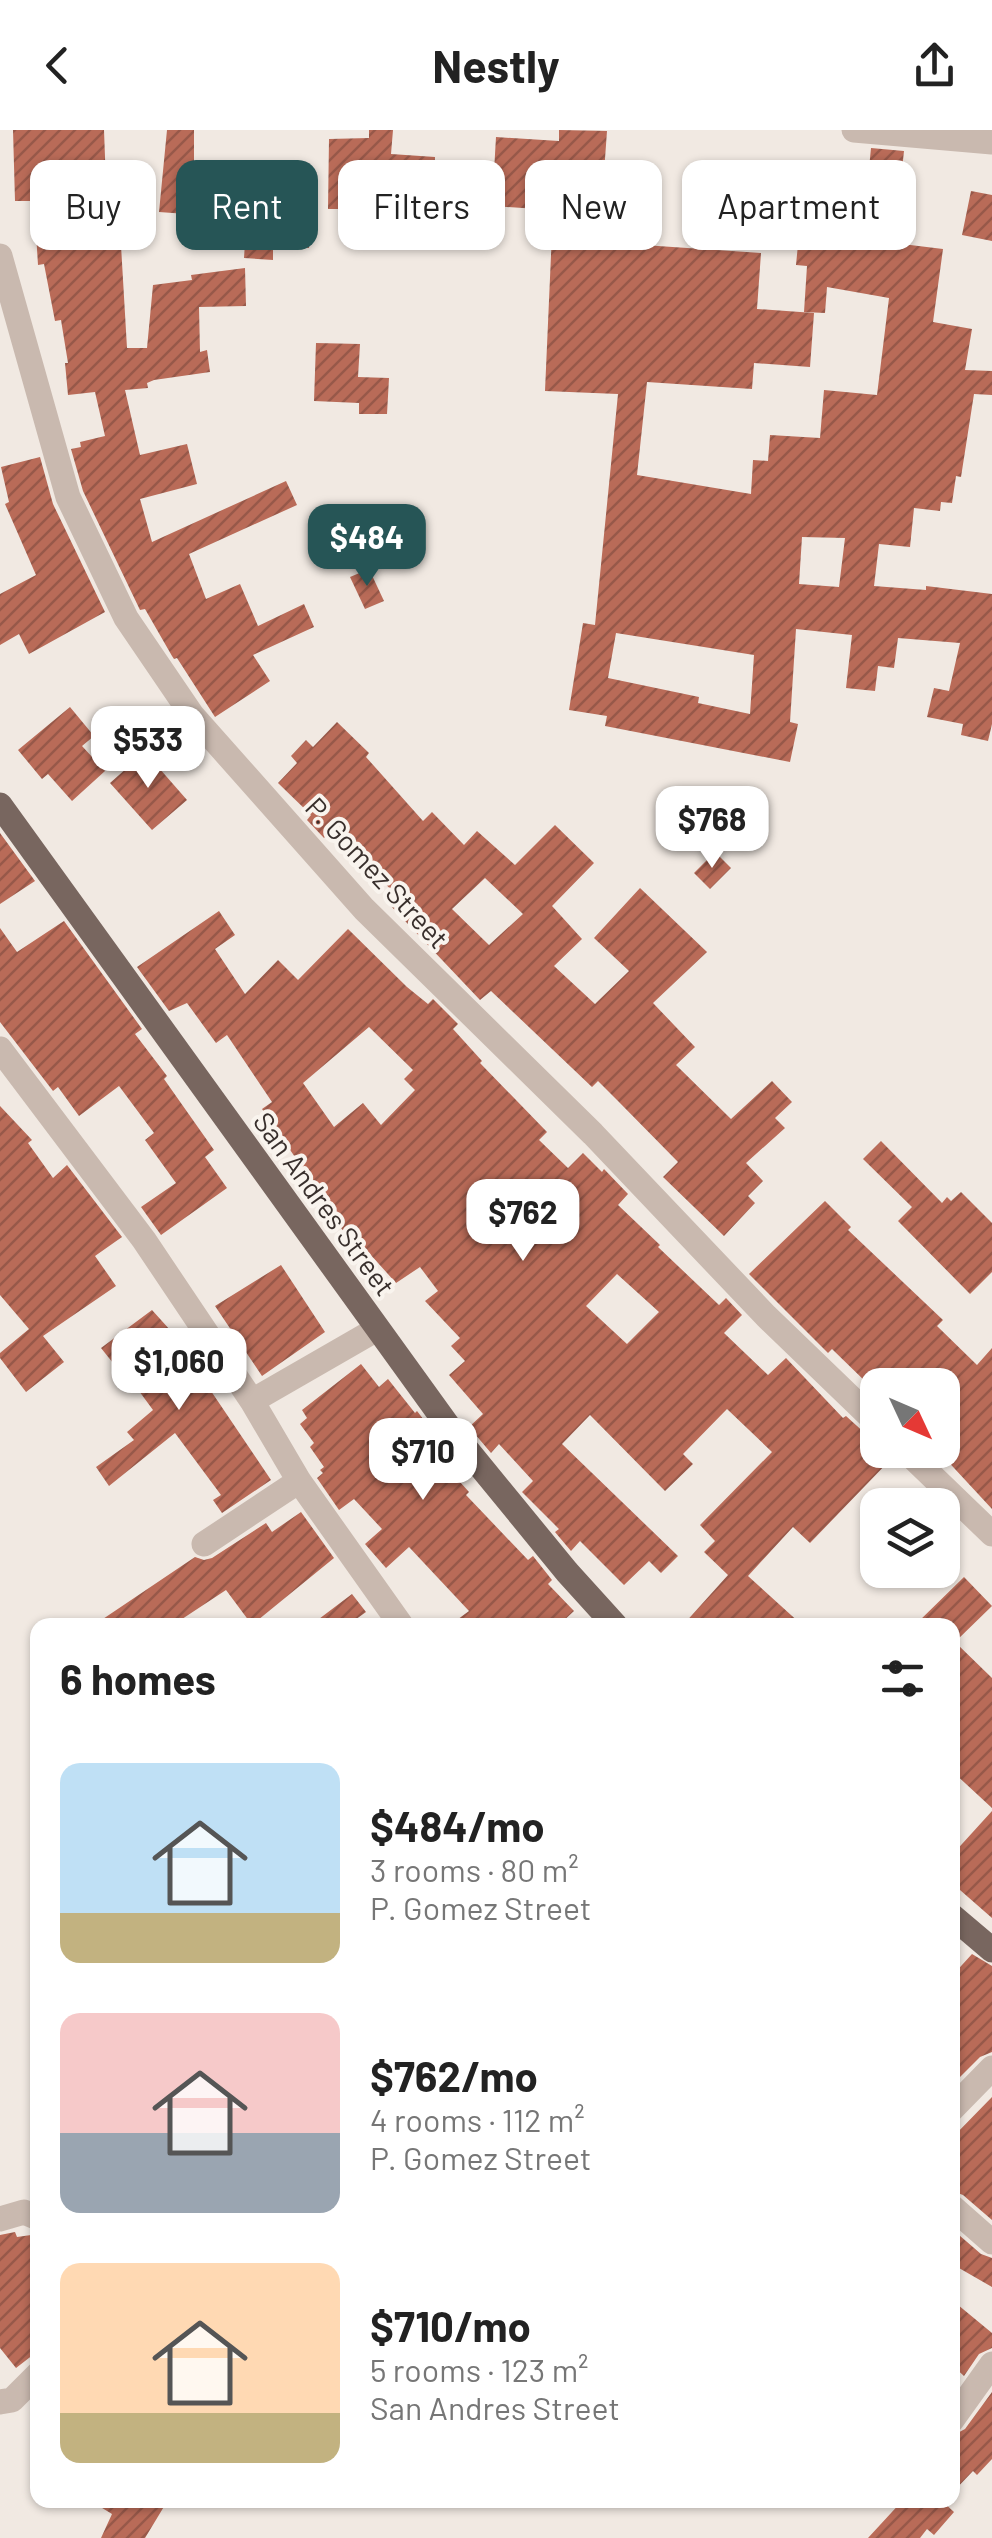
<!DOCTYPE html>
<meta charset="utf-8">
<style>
body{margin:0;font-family:Barlow,sans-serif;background:#f6f6f6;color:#222;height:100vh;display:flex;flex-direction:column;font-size:38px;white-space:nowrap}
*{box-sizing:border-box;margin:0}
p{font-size:32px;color:#767676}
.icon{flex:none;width:55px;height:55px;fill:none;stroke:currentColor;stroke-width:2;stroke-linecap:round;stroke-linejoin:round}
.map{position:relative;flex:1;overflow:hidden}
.drawer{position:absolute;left:30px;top:1488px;width:930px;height:890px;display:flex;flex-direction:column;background:#fff;border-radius:20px;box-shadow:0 2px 8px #0004}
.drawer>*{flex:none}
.top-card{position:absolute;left:30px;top:30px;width:932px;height:90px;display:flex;gap:20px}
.needle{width:65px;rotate:134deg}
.fabs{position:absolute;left:860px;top:1238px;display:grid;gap:20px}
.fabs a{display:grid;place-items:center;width:100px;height:100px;border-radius:20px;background:#fff;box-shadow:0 2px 8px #0004;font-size:50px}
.price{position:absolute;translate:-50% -85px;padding:0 22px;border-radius:20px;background:#fff;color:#222;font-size:32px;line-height:65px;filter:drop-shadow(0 2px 5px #0008)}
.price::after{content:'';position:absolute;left:50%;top:60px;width:30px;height:22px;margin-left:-15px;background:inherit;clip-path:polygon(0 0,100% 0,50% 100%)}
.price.selected{background:#265556;color:#fff}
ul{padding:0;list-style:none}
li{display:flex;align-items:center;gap:30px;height:250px;padding:0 30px}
li span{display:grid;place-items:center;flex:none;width:280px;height:200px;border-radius:20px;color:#555}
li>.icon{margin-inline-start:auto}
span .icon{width:120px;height:120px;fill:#fffc;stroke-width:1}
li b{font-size:42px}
h2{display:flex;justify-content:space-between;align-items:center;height:120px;padding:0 30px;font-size:42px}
.tag{padding:0 35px;border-radius:20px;background:#fff;box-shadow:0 2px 8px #0004;font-size:35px;line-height:90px}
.tag.selected{background:#265556;color:#fff}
header{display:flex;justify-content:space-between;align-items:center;height:130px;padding:0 30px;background:#fff;font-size:45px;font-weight:700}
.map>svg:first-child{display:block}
</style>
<header><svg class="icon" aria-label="back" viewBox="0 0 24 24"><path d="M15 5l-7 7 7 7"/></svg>Nestly<svg class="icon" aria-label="share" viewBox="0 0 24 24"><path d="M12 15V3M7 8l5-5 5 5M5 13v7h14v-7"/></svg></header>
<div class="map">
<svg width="992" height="2408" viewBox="0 0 992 2408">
<defs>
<pattern id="building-hatch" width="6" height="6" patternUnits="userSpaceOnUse" patternTransform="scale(2.5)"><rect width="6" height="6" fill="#b96b58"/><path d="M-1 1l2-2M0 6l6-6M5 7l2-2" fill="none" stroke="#975849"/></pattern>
</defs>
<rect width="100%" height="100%" fill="#f1e9e2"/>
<!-- building -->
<path fill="url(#building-hatch)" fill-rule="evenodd" d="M 13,0 L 104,0 L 107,81 L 119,81 L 127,218 L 147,218 L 153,155 L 192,150 L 191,145 L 245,138 L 246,176 L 199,177 L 200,222 L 207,220 L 210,242 L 154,250 L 147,253 L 148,258 L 125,260 L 140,325 L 187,314 L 197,354 L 140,369 L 152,412 L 286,351 L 297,375 L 189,424 L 206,469 L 240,454 L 258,496 L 304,474 L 314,497 L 253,525 L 270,551 L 215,587 L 177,528 L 174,529 L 172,526 L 145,479 L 140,480 L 83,361 L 71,319 L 81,317 L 80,312 L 105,306 L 95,262 L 68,265 L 65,233 L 68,233 L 61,190 L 55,191 L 44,134 L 38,135 L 34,71 L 15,71 Z
M 167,0 L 194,0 L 194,31 L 202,32 L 201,52 L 217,54 L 214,86 L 159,82 Z
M 369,0 L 393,0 L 391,24 L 435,27 L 433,62 L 416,61 L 415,84 L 370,82 L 370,79 L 328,79 L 329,9 L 369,8 Z
M 559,0 L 607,1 L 599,112 L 761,123 L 757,179 L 814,183 L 810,237 L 754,233 L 752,259 L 647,252 L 637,345 L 751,364 L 753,330 L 768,331 L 770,305 L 820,308 L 824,260 L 877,265 L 889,168 L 827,157 L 825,183 L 804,182 L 807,136 L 796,135 L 803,63 L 866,69 L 871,18 L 904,21 L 894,113 L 943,119 L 933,192 L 972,199 L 965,240 L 992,241 L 992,265 L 974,264 L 961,347 L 956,346 L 952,373 L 941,372 L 940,381 L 914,378 L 910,417 L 879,414 L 874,456 L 926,460 L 926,456 L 992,464 L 992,594 L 988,611 L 961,605 L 963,594 L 927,587 L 934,558 L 949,561 L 960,513 L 898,508 L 894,538 L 878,536 L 875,561 L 846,558 L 852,505 L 796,499 L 790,592 L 798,594 L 790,632 L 605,596 L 607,586 L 569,580 L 583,493 L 595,495 L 618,264 L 545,261 L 553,80 L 492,76 L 496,7 L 559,11 ZM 802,407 L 845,408 L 839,457 L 799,454 ZM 616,503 L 754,525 L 750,584 L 698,573 L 699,567 L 608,548 Z
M 261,55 L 282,56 L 282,67 L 312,69 L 309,118 L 273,116 L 273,130 L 244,128 L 246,97 L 258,98 Z
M 971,61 L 992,65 L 992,111 L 962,105 Z
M 316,213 L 360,214 L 358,247 L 389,248 L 387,284 L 359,284 L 359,273 L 314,271 Z
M 40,327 L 53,374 L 105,482 L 29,524 L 19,504 L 0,515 L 0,464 L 36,445 L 5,374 L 9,372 L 1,337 Z
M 369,439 L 384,471 L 365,479 L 350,447 Z
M 70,577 L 94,606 L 82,616 L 105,641 L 72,671 L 48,644 L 42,649 L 18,620 Z
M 337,592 L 369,623 L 366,627 L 423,691 L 432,682 L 464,715 L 477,701 L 515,735 L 555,695 L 594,733 L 552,776 L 582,809 L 554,836 L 595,874 L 629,841 L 594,808 L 640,758 L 707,822 L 653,873 L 695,917 L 676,935 L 731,989 L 772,951 L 792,972 L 775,988 L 785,998 L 746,1033 L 763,1051 L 748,1066 L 755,1073 L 724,1106 L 663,1047 L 678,1032 L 618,971 L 598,951 L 592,957 L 491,861 L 480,870 L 389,774 L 397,767 L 370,736 L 334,698 L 324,708 L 307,690 L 311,685 L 278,653 L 297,633 L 291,626 L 306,610 L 313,617 ZM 485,748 L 523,784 L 489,815 L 452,779 Z
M 145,622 L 187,670 L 152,700 L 110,653 Z
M 0,703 L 35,751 L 0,774 Z
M 715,722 L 731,738 L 710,759 L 694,743 Z
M 219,781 L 235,805 L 215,819 L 245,864 L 278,830 L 298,850 L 348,799 L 407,857 L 428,874 L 433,869 L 458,894 L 453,899 L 482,931 L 480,933 L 547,1002 L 539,1010 L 568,1038 L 583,1023 L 602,1042 L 604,1039 L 628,1064 L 618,1075 L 660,1115 L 658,1117 L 719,1175 L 726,1168 L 742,1185 L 724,1203 L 768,1245 L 786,1228 L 843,1288 L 846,1286 L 878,1315 L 878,1320 L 883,1320 L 892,1328 L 810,1413 L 793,1397 L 748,1446 L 802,1495 L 683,1495 L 728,1445 L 704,1422 L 715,1411 L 700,1395 L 772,1322 L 727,1279 L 683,1324 L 693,1334 L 665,1361 L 590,1285 L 562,1314 L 678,1426 L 661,1443 L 649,1431 L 624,1455 L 580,1411 L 571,1421 L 555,1402 L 559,1399 L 522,1362 L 533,1351 L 499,1314 L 491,1323 L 469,1297 L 483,1284 L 449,1245 L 465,1231 L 451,1216 L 460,1208 L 425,1171 L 438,1161 L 420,1137 L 396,1153 L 352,1104 L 349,1108 L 303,1050 L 308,1046 L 262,979 L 272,972 L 227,905 L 216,913 L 187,873 L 169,881 L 137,837 ZM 369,897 L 413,940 L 404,949 L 415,960 L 381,995 L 363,973 L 334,997 L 303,953 ZM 617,1144 L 659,1182 L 627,1214 L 586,1176 Z
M 64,791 L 142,899 L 135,904 L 167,946 L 164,949 L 214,1020 L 205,1027 L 227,1058 L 161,1105 L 141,1077 L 176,1053 L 145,1010 L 154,1003 L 119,956 L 79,986 L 58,957 L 53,961 L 0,892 L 0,798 L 17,822 Z
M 0,976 L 32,1010 L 28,1013 L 53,1048 L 67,1035 L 122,1107 L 95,1126 L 116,1156 L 43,1206 L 64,1232 L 26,1262 L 0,1228 L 0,1223 L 29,1199 L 0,1165 Z
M 881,1011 L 942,1073 L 947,1067 L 951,1071 L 961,1062 L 992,1093 L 992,1142 L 970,1164 L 898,1091 L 912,1077 L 863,1029 Z
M 825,1071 L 851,1097 L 848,1100 L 943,1190 L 937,1196 L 977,1235 L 992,1218 L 992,1379 L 942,1325 L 942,1255 L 869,1255 L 832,1219 L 828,1223 L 749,1144 Z
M 281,1135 L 325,1202 L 262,1246 L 215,1176 Z
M 152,1180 L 189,1221 L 186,1224 L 271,1350 L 222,1383 L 213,1370 L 221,1365 L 175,1303 L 109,1356 L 96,1337 L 134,1310 L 127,1302 L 153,1280 L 128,1246 L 125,1248 L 101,1218 Z
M 361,1234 L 379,1257 L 388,1249 L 415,1283 L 417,1281 L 467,1346 L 460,1352 L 469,1362 L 466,1365 L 528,1430 L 533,1426 L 552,1450 L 548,1454 L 574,1481 L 559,1495 L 450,1495 L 469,1481 L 409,1417 L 386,1438 L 365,1414 L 382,1399 L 354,1369 L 339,1380 L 317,1348 L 323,1343 L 320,1340 L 324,1337 L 310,1317 L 314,1313 L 300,1294 L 307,1288 L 302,1280 Z
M 301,1382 L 334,1428 L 252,1495 L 226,1460 L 173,1495 L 94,1495 L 195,1427 L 204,1430 L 212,1428 L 266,1393 L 272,1402 Z
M 964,1447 L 992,1476 L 955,1512 L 992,1548 L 992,1678 L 952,1641 L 952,1495 L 915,1495 Z
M 352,1464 L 366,1482 L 348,1495 L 311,1495 Z
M 992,1681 L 992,1788 L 952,1753 L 952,1725 Z
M 972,1824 L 992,1836 L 992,1922 L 980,1927 L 952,1955 L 952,1846 Z
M 992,1967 L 992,2090 L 963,2065 L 952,2061 L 952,2008 Z
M 952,2099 L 981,2124 L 992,2128 L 992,2157 L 952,2134 Z
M 15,2102 L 17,2107 L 38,2104 L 38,2221 L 16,2238 L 0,2218 L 0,2105 Z
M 952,2170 L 992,2203 L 992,2218 L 979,2224 L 964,2246 L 952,2235 Z
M 992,2262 L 992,2329 L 977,2345 L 973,2341 L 952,2363 L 952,2306 L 965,2299 Z
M 89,2370 L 168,2370 L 145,2408 L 101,2408 L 112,2384 Z
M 903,2370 L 941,2370 L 954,2382 L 934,2405 L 927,2399 L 920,2408 L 868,2408 Z"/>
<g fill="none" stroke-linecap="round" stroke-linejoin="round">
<!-- minor -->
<path stroke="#c9b9af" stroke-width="25" d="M 854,0 L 992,12
M 0,126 L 68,367 L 126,488 L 192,585 L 364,779 L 593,1004 L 766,1186 L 878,1294
M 0,919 L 144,1110 L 252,1271 L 299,1351 L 401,1495
M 252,1271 L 377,1199
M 905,1320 L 992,1404
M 204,1414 L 299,1351
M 952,1979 L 992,1938
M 952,2077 L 992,2112
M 0,2089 L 24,2082 L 38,2088
M 0,2272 L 12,2270 L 38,2244
M 952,2290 L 992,2234"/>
<!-- major -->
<path stroke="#78665f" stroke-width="25" d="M 0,675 L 454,1304 L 567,1442 L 615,1495
M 952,1786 L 992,1820"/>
</g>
<g text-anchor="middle" stroke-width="8" stroke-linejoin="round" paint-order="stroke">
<!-- street labels -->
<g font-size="28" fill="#382f2c" stroke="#f9f4ee">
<text transform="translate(377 743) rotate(47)" y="10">P. Gomez Street</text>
<text transform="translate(324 1074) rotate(54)" y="10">San Andres Street</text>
</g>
</g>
</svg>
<div class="fabs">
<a><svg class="needle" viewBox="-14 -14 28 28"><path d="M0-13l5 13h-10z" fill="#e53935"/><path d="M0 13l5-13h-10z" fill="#767676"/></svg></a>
<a><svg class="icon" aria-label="layers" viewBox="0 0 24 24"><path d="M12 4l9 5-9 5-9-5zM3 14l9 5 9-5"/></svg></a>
</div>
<b class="price selected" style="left:367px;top:459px">$484</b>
<b class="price" style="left:148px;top:661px">$533</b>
<b class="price" style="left:712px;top:741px">$768</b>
<b class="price" style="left:523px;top:1134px">$762</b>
<b class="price" style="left:179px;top:1283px">$1,060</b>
<b class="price" style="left:423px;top:1373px">$710</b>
<div class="top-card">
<a class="tag">Buy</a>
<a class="tag selected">Rent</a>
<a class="tag">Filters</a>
<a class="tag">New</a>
<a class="tag">Apartment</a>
</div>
<section class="drawer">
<h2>6 homes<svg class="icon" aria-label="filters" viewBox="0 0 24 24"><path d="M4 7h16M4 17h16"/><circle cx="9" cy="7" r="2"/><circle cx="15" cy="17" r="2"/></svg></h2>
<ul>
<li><span style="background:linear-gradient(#bfe0f5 75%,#c2b280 0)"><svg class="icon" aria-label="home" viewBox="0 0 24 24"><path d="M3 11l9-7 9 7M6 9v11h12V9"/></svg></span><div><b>$484/mo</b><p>3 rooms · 80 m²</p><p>P. Gomez Street</p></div></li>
<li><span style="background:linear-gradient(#f6c9c9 60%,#9aa5b1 0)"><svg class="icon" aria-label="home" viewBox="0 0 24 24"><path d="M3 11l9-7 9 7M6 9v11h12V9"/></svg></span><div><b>$762/mo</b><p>4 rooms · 112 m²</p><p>P. Gomez Street</p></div></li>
<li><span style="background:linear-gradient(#ffd9b3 75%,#c2b280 0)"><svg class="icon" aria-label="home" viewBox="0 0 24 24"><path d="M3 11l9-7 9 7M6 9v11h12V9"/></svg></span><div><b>$710/mo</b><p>5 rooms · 123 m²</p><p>San Andres Street</p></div></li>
</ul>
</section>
</div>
